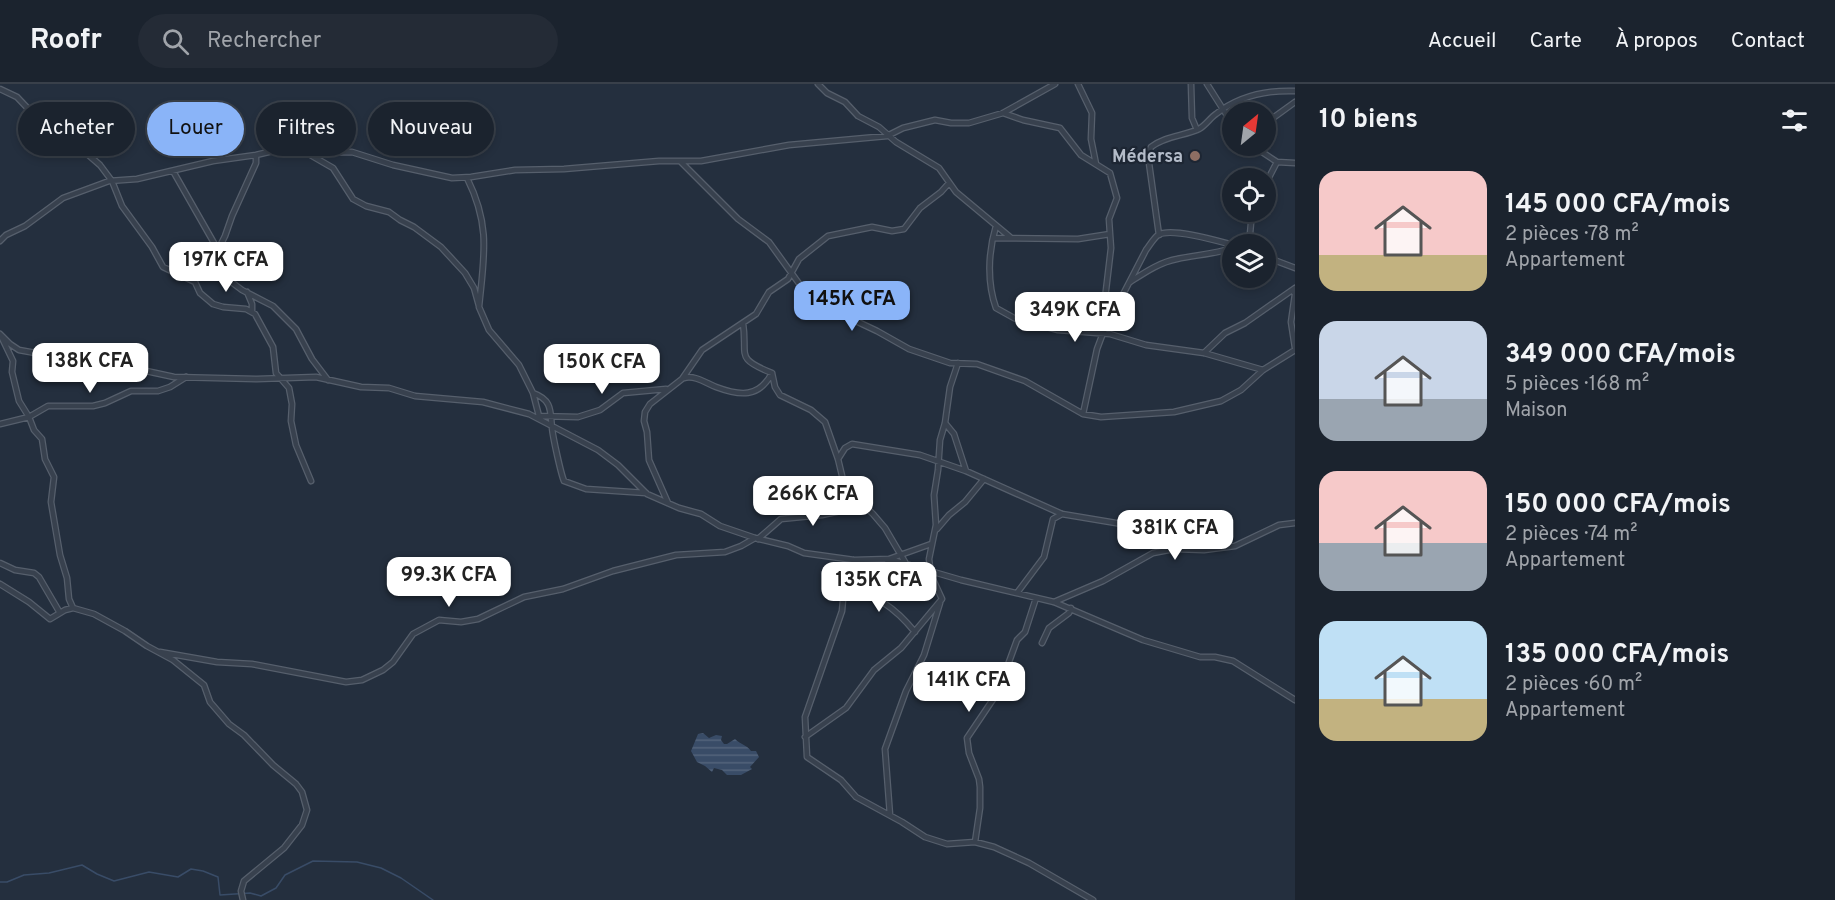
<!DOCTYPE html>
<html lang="fr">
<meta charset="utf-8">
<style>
body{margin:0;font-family:Overpass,sans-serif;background:#242b36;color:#f1f3f6;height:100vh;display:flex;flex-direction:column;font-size:22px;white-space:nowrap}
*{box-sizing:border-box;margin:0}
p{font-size:20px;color:#a0a4aa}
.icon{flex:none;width:33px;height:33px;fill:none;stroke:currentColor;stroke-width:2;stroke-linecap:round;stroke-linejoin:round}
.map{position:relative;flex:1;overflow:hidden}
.side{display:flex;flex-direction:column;background:#1b232e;width:540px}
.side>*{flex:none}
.hud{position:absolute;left:18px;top:18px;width:570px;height:54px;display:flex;gap:12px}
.needle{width:39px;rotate:29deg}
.controls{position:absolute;left:1222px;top:18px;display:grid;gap:12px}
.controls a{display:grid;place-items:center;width:54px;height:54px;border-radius:50%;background:#1b232e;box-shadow:0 3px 9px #0003,0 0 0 2px #39404a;font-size:30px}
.price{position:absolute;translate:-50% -51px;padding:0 14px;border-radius:12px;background:#fff;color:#222;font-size:20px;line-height:39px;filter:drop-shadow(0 2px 3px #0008)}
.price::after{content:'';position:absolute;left:50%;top:36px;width:18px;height:14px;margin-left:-9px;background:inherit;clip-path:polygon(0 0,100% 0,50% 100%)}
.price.selected{background:#8ab4f8;color:#111}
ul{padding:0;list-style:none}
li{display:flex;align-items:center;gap:18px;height:150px;padding:0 24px}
li span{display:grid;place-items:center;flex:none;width:168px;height:120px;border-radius:18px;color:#555}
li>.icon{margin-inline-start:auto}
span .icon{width:72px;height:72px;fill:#fffc;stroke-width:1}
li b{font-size:26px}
h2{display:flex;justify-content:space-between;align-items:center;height:72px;padding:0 24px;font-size:26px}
.chip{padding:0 21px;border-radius:27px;background:#1b232e;box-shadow:0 3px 9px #0003,0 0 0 2px #39404a;font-size:21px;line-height:54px}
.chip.selected{background:#8ab4f8;color:#111}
header{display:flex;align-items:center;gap:36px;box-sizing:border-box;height:84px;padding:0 30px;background:#1b232e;border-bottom:2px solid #39404a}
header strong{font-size:28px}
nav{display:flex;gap:33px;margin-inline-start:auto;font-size:21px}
.search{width:420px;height:54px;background:#242b36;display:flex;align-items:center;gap:15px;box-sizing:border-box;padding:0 21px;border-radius:33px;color:#a0a4aa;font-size:22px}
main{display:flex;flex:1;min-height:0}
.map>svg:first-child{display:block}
</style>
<header>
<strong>Roofr</strong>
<div class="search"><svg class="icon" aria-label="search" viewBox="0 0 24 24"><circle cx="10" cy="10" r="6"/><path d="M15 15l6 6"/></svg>Rechercher</div>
<nav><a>Accueil</a><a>Carte</a><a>À propos</a><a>Contact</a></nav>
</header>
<main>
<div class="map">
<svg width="1295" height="816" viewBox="0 0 1295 816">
<defs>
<pattern id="water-rules" width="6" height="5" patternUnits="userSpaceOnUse" patternTransform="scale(1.5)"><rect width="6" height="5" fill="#394c67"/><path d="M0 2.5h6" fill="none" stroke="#53647b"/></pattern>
</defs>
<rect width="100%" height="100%" fill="#242f3e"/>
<!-- water -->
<path fill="url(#water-rules)" d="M 703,649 L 709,654 L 716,651 L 722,652 L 721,656 L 724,660 L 727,660 L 735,655 C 740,660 747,661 751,667 L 756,667 L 759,673 L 750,683 L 752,685 L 741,691 L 727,691 L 722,686 L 714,684 L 712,688 L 705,682 L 697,678 L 691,667 L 698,650 Z"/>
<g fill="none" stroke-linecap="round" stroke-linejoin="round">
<!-- stream -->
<path stroke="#394c67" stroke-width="1.5" d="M 0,798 L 7,798 L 24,791 L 49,789 L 82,781 L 97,790 L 114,797 L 149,788 L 178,793 L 191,785 L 203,787 L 218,793 L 220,811 L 250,809 L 261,812 L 276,804 L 285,791 L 313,777 L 357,778 L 381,784 L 401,794 L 433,816"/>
<!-- minor casing -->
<g stroke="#565f6c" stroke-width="7">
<path id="minor" d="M 818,0 L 827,9 L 845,18 L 858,32 L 879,43 L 896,58 L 939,84 L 956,108 L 1010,153
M 1078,0 L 1092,29 L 1091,55 L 1096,80
M 1191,0 L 1192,34 L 1197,46
M 1207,0 L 1233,41
M 0,5 L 17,13 L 54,52 L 85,68 L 100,81 L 112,97 L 122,122 L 152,163 L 163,183 L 195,198 L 200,209 L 213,220 L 223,223 L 246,225 L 255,230 L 273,263 L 276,289 L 289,304 L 292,320 L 291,337 L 296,361 L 311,397
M 1003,29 L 1023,36 L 1060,44 L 1081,71 L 1110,89 L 1117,114 L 1109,135 L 1110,150
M 1266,39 L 1295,18
M 1253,62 L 1277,78 L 1295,79
M 307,69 L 333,84 L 353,115 L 366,122 L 389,128 L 400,136 L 414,143 L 441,163 L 465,189 L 474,204 L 479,222
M 681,78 L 738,135 L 769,158 L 803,205 L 820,220 L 877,247 L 909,265 L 950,279 L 977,280 L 1025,297 L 1083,330 L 1101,333 L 1174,328 L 1221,317 L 1241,306 L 1263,286 L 1295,266
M 173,87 L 218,166 L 221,184 L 226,194 L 242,206 L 273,222 L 296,245 L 312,275 L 328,296
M 467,94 C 491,142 484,172 479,223 L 489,246 L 519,281 L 533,309 L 539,332
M 1266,99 L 1277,78
M 996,142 C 988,168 987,199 996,224 L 1014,234 L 1058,246 L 1110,250 L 1146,261 L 1204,269 L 1263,286
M 1159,151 L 1148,72 L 1151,63 C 1165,52 1184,52 1199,45 C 1206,41 1210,34 1216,30 C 1239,12 1267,6 1295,7
M 993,154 L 1078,155 L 1110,150 L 1111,164 L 1104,223 L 1105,229 L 1109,237
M 0,157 L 6,151 L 25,142 L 63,114 L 101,100 L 109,97 L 137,95 L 213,77 L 256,71 L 277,66 L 301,69 L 352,68 L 393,81 L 452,94 L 471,93 L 515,86 L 564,85 L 659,77 L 701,77 L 789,61 L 887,52 L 903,44 L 935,36 L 951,39 L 969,39 L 1003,29 L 1055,0
M 1239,160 L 1250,150 L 1252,128
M 218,166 L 225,152 L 232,132 L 256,79 L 256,71
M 1266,173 L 1295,184
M 1130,198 C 1144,189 1160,178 1177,175 C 1196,171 1214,170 1233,164
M 1293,207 L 1295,210 L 1291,238 L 1295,264
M 247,208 L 252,220 L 252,228
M 743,239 C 748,272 734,274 772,289 L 775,303 L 780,311 L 811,326 L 825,338 L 838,375 L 844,400 L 856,414 L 873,430 L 885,444 L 905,478
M 0,250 L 10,260 L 19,266 L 52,272 L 79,281 L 137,285 L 174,293 L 257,295 L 316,293 L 361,303 L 389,304 L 415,312 L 483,318 L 529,330 L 598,366 L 618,381 L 647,410 L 679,424 L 701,430 L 720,442 L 755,454 L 788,462 L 804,469 L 854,476 L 889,475 L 961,496 L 1054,518 L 1143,556 L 1200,573 L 1215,573 L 1233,577 L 1295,616
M 1204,269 L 1225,249 L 1245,239 L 1295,204
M 684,294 C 695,291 706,299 716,303 C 740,312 759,314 772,289
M 533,309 C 553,316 550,328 552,344 C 553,354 561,390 564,397 L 586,405 L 646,409
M 1083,330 L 1097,265 L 1103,249 L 1146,166 C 1150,161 1153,155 1158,151 C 1171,143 1218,157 1233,161
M 538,332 L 578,333 L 600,326 L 623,309 L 666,305
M 945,339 L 954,350 L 966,387
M 0,340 L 29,333 L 48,322 L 93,322 L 105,319 L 131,307 L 158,307 L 170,303 L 186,293
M 838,375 L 845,364 L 852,360 L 920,371 L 966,387 L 1062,430 L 1122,440 L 1174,465
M 668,419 L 649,376 L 647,348 L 644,337 L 645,328 L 650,320 L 682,295 L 702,266 L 756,230 L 769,208 L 788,195 L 799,175 L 828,152 L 872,143 L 892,147 L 904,145 L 920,124 L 941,108 L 949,99
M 937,445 L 949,431 L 965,418 L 984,395
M 758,455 L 781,435 L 822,431 L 863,422
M 854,476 L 845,493 L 842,527 L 805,633 L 807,673 L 841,696 L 856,713 L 902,738 L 925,753 L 947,760 L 975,758 L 994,763 L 1029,779 L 1093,816
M 0,479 L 15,486 L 34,489 L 39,493 L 60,529
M 0,500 L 29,518 L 50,535 L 65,526 L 73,524 L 69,515 L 67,494 L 60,471 L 51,418 L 54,393 L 45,375 L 42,355 L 34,346 L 29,333 L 19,317 L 12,288 L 13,277 L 1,252
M 844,506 C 875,508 896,525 915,548
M 1017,509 L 1044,473 L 1053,435 L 1062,430
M 881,517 L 878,499 L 889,475 L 931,460
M 1054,518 L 1103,497 L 1153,469 L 1174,465 L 1204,466 L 1235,462 L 1279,441 L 1295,439
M 73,524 L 94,530 L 125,547 L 147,562 L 173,576 L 204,601 L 210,618 L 229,640 L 244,651 L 273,681 L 296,700 L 302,708 L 307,726 L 302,741 L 284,764 L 244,797 L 241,807 L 243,816
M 1042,559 L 1049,544 L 1069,529 L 1071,524
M 160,568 L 217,578 L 252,580 L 346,598 L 362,596 L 383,586 L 393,578 L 413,550 L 439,536 L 461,538 L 478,535 L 524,513 L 563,505 L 613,487 L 676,471 L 725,468 L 741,462 L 755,454
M 805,653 L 846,624 L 874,586 L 901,564 L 942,515 L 931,491 L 929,475 L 936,441 L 934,411 L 938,386 L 940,356 L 945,339 L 950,303 L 958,279
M 890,731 L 885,665 L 906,607 L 924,571 L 940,519
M 975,758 L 980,724 L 980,703 L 979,695 L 969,669 L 967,654 L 998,608 L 1017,556 L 1025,548 L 1036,514"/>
</g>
<!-- minor -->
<use href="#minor" stroke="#38414e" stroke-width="4.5"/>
</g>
<!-- markers -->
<circle fill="#8d6e63" stroke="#1d2633" stroke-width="2" cx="1195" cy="72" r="6"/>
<g text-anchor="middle" stroke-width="4.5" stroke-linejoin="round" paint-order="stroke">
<!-- poi labels -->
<g font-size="18" font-weight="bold" fill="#b4bcc9" stroke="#1d2633" text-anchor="end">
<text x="1183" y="78">Médersa</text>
</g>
</g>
</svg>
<div class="controls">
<a><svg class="needle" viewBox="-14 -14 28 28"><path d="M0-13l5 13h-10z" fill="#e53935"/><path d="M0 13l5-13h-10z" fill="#a0a4aa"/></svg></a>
<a><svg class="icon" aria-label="locate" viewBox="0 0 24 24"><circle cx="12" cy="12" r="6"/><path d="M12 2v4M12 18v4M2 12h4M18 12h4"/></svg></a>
<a><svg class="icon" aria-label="layers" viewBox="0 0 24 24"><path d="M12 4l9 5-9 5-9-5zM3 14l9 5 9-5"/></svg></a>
</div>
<b class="price" style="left:226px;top:209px">197K CFA</b>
<b class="price selected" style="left:852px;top:248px">145K CFA</b>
<b class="price" style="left:1075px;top:259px">349K CFA</b>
<b class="price" style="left:90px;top:310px">138K CFA</b>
<b class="price" style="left:602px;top:311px">150K CFA</b>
<b class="price" style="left:813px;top:443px">266K CFA</b>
<b class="price" style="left:1175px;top:477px">381K CFA</b>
<b class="price" style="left:449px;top:524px">99.3K CFA</b>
<b class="price" style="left:879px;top:529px">135K CFA</b>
<b class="price" style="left:969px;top:629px">141K CFA</b>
<div class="hud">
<a class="chip">Acheter</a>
<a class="chip selected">Louer</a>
<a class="chip">Filtres</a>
<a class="chip">Nouveau</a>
</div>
</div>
<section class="side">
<h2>10 biens<svg class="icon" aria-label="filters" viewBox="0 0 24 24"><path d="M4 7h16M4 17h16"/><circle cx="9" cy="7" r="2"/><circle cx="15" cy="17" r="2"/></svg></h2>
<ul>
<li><span style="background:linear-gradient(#f6c9c9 70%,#c2b280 0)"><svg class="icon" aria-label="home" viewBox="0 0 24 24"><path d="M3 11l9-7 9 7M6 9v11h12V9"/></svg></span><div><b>145 000 CFA/mois</b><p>2 pièces · 78 m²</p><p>Appartement</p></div></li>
<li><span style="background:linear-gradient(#c9d6e8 65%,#9aa5b1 0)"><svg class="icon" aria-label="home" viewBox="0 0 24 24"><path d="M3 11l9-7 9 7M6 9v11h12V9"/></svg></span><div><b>349 000 CFA/mois</b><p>5 pièces · 168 m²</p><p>Maison</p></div></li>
<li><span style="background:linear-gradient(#f6c9c9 60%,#9aa5b1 0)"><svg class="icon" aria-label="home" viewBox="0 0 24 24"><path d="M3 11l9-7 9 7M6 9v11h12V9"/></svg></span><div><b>150 000 CFA/mois</b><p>2 pièces · 74 m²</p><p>Appartement</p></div></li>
<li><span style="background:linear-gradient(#bfe0f5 65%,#c2b280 0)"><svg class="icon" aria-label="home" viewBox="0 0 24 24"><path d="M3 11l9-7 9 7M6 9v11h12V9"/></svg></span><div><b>135 000 CFA/mois</b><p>2 pièces · 60 m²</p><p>Appartement</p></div></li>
</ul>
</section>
</main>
